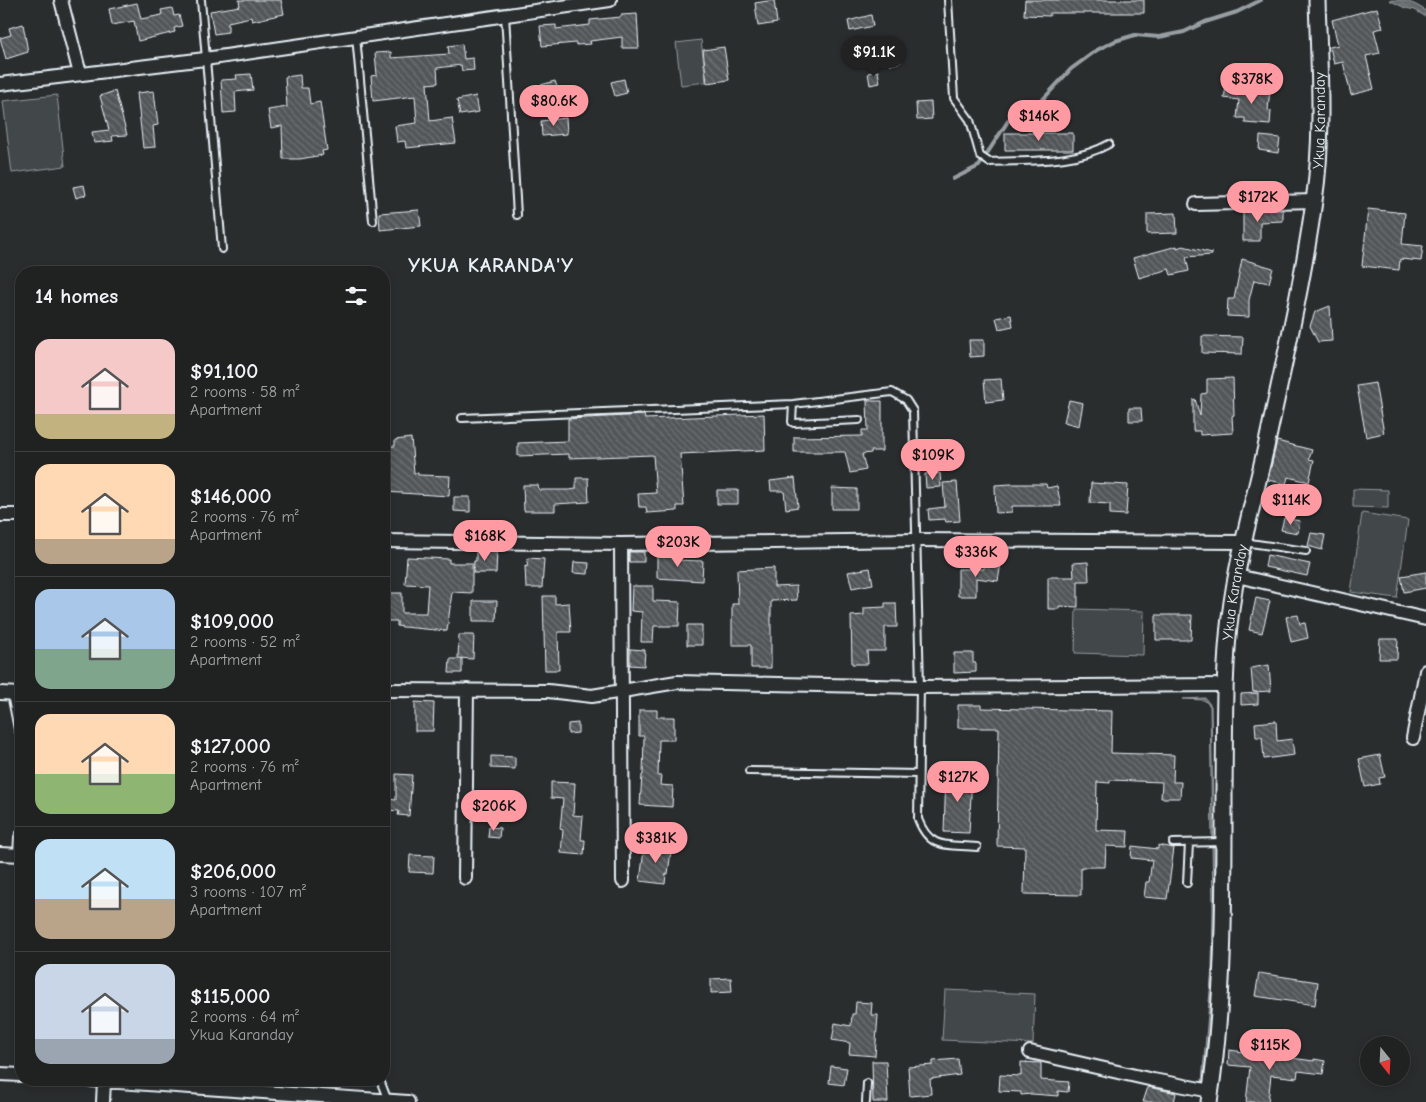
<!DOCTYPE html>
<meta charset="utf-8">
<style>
body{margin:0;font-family:"Comic Neue",sans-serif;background:#282a2a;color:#f1f3f6;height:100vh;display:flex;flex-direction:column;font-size:19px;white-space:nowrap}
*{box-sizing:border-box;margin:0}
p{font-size:16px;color:#a2a4a5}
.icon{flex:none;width:28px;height:28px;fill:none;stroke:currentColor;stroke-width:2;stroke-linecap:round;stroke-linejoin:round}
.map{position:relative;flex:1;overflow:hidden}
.sheet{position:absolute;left:15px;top:266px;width:375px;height:820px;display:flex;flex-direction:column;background:#202222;border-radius:20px;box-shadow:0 2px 8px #0003,0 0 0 1px #3d3f40}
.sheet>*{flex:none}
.needle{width:32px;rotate:162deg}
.fabs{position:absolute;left:1360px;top:1036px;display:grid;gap:10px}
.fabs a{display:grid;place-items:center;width:50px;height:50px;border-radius:50%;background:#202222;box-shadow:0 2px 8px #0003,0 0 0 1px #3d3f40;font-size:25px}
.price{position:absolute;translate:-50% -42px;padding:0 11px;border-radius:18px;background:#ff9aa2;color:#111;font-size:16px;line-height:32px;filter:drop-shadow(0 1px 2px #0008)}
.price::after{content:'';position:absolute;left:50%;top:30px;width:15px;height:11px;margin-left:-8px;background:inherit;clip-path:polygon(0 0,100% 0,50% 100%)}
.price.active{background:#222;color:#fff}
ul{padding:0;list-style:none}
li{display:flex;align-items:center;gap:15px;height:125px;padding:0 20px}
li+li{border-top:1px solid #3d3f40}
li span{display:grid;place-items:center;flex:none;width:140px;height:100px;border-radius:15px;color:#555}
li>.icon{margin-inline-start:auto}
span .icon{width:60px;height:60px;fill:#fffc;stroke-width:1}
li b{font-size:21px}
h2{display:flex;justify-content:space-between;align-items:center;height:60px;padding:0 20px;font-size:21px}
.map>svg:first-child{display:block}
</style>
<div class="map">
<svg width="1426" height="1102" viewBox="0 0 1426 1102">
<defs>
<pattern id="water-ripples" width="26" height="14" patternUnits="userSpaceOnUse" patternTransform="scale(1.25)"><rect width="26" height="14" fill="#63686b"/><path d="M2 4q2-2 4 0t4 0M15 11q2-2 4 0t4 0" fill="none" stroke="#797e81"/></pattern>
<pattern id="building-back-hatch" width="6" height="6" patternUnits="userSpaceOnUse" patternTransform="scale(1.25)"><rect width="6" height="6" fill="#535759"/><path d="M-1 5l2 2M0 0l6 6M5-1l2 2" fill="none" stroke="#6c7072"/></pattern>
</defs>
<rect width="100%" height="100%" fill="#2a2d2e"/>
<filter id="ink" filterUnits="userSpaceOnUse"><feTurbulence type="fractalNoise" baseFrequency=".02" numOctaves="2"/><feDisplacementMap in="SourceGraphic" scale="10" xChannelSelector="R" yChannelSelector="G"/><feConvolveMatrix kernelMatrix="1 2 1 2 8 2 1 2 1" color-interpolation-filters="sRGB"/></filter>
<g filter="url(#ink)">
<!-- green -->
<path fill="#424648" stroke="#959ca0" d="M 701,40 L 706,82 L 681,85 L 676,43 Z
M 57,95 L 65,166 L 12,173 L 3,101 Z
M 1353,489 L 1388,490 L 1388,508 L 1353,507 Z
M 1362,513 L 1408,520 L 1397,598 L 1351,592 Z
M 1076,609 L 1144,611 L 1143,655 L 1075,653 Z
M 945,990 L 1035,994 L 1033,1044 L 942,1040 Z"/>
<!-- water -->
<path fill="url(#water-ripples)" stroke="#989fa3" d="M 1389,0 C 1405,0 1413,2 1426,11 L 1426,17 L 1415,10 L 1405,8 Z
M 1205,698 L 1211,706 L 1215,910 L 1213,968 L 1204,1082 L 1202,1082 L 1212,968 L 1213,910 L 1210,706 L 1204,700 L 1183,699 Z"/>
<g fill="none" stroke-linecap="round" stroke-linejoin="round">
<!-- stream -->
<path stroke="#989fa3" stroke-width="4" d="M 953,179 L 979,166 L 1010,118 L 1035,108 L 1071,69 L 1097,50 L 1115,41 L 1135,35 L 1159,37 L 1184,32 L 1205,22 L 1237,12 L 1261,0"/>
</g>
<!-- building -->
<path fill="url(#building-back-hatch)" stroke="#e8f1f8" d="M 239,0 L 281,0 L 284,14 L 252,21 L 251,17 L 228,22 L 228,32 L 214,34 L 210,11 L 240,6 Z
M 774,0 L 777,23 L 758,26 L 755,3 Z
M 1025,0 L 1144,0 L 1144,13 L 1050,13 L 1050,16 L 1024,15 Z
M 137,3 L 141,19 L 162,15 L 161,10 L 172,8 L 174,16 L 179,15 L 182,26 L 174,28 L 175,32 L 138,41 L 134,21 L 112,25 L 109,9 Z
M 1377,8 L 1383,28 L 1374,30 L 1380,53 L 1366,56 L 1374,89 L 1351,95 L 1343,62 L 1334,64 L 1330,47 L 1338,45 L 1332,20 Z
M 637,14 L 639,48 L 622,48 L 622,37 L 590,41 L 591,44 L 576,45 L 576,43 L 542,46 L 540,26 L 556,25 L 556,29 L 590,25 L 590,20 L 621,17 L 621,15 Z
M 871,15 L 873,26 L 850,31 L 848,21 Z
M 23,24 L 28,52 L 6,59 L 0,38 L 11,35 L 9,28 Z
M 462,44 L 464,59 L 473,58 L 474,70 L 462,71 L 461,65 L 437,68 L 438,83 L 427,84 L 430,121 L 452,118 L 456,143 L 406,148 L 405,141 L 397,142 L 395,126 L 417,123 L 415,96 L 373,101 L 371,76 L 377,75 L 375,53 L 391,52 L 391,58 L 449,54 L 448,46 Z
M 897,45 L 901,62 L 891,65 L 886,48 Z
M 724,47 L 729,80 L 707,83 L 703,50 Z
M 878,71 L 880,83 L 870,85 L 868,73 Z
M 251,74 L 253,90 L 235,92 L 236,112 L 223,113 L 221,80 L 237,79 L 236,75 Z
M 300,75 L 301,88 L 308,88 L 310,104 L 320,102 L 327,150 L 322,151 L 323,155 L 300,159 L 283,159 L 282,126 L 271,128 L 268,110 L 287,107 L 285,77 Z
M 624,79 L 627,93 L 615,96 L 611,82 Z
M 555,81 L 560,95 L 545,100 L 541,85 Z
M 1226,87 L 1252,91 L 1252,87 L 1270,89 L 1268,110 L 1271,111 L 1270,125 L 1245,123 L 1245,118 L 1237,118 L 1239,100 L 1224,98 Z
M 115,91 L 127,135 L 112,136 L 113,141 L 94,143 L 92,132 L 109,130 L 100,96 Z
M 154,91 L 158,125 L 153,126 L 155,147 L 143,148 L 137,93 Z
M 476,96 L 479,112 L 460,115 L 457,100 Z
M 931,102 L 932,119 L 917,120 L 916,103 Z
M 566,118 L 567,134 L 542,136 L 541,121 Z
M 1005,133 L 1073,133 L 1073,150 L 1005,150 Z
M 1260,136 L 1280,138 L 1278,153 L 1259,150 Z
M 84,185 L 86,195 L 76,198 L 73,187 Z
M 1368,209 L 1405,213 L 1402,244 L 1423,246 L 1421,261 L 1400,259 L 1399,270 L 1362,266 Z
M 419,210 L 421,226 L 380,230 L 379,213 Z
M 1283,210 L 1283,221 L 1260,222 L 1260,241 L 1243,241 L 1243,211 Z
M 1176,213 L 1177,233 L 1147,234 L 1147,214 Z
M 1177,246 L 1177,248 L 1183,246 L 1212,253 L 1212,255 L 1186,257 L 1189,271 L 1171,275 L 1169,269 L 1139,278 L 1133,258 Z
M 1242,259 L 1273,268 L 1269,283 L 1254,280 L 1249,300 L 1249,317 L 1227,316 L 1228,299 L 1234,299 Z
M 1330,306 L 1332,341 L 1318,342 L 1310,326 L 1315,312 Z
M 1011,315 L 1013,326 L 999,329 L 996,318 Z
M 1202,336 L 1243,337 L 1242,354 L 1202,353 Z
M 969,340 L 984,340 L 984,356 L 970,357 Z
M 1233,378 L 1234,415 L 1232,416 L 1233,433 L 1200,435 L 1200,431 L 1193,431 L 1193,400 L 1195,399 L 1200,416 L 1201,394 L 1207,393 L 1207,379 Z
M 1001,379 L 1003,400 L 986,402 L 984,380 Z
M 1375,383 L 1384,433 L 1366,437 L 1357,386 Z
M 1069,400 L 1083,403 L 1079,426 L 1064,422 Z
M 867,401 L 882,401 L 882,451 L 871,451 L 871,453 L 862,454 L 866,470 L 850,473 L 845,452 L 794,452 L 794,437 L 862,436 L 862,430 L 868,430 Z
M 1129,408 L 1141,408 L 1142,421 L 1129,421 Z
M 764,414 L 765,450 L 680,454 L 684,506 L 677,506 L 677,511 L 647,513 L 646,507 L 639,507 L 638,494 L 656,493 L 653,455 L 569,458 L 569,454 L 518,456 L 518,443 L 568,441 L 568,419 L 644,415 L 645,419 Z
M 411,438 L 414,473 L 418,473 L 418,475 L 450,476 L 449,496 L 384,492 L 384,446 L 395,446 L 395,440 Z
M 1277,441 L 1312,450 L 1309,459 L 1314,460 L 1309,482 L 1288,477 L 1286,484 L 1268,480 Z
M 940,473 L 941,487 L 926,488 L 925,474 Z
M 576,478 L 588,478 L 589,502 L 555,504 L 555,511 L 524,511 L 523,485 L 538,485 L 539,490 L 570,490 L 576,489 Z
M 795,478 L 798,507 L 786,509 L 784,491 L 771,491 L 770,481 Z
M 957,482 L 960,521 L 946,522 L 945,519 L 929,520 L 928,509 L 945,507 L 943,483 Z
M 1091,483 L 1128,485 L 1126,515 L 1110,514 L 1110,504 L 1090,503 Z
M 1011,484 L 1046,484 L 1047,488 L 1057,486 L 1061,506 L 1012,506 L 1012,512 L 996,513 L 995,485 Z
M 832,488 L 857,489 L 857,509 L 832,509 Z
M 717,490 L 738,490 L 738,504 L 717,504 Z
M 454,497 L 470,497 L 470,512 L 454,511 Z
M 1284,518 L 1300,521 L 1298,533 L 1281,530 Z
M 1311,533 L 1325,535 L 1322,550 L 1308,546 Z
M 476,550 L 497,551 L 496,573 L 473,573 L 474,561 L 476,561 Z
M 629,552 L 644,552 L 644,562 L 629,562 Z
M 657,552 L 675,553 L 675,560 L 703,561 L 702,581 L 657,578 Z
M 1267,555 L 1310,564 L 1307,576 L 1265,567 Z
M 407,557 L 449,559 L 449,563 L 472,563 L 472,593 L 452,592 L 447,631 L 403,627 L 397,626 L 397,621 L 384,621 L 384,593 L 402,593 L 402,613 L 426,613 L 428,585 L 405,584 Z
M 528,558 L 544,559 L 542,588 L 526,588 L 525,566 L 527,567 Z
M 985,561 L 1001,563 L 998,581 L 976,578 L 976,596 L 958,596 L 958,569 L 984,569 Z
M 574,562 L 589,563 L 588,574 L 573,573 Z
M 1088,562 L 1089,581 L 1078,581 L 1078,607 L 1059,606 L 1059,609 L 1048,609 L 1048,577 L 1074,577 L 1073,563 Z
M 774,568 L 774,587 L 796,586 L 797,600 L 771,601 L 771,668 L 751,668 L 751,645 L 732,645 L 732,604 L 738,604 L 737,570 Z
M 870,568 L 873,584 L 852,588 L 848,572 Z
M 1426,572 L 1426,588 L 1404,592 L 1401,576 Z
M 632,586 L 653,586 L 653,601 L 680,602 L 679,626 L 654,626 L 653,642 L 641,642 L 642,612 L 631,611 Z
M 543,596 L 555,596 L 555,604 L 569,603 L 571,632 L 558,632 L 559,670 L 545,670 Z
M 1256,598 L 1270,601 L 1262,633 L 1249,630 Z
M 473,601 L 497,601 L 496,621 L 473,621 Z
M 885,603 L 896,603 L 897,627 L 885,627 L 885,651 L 867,651 L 868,664 L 852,664 L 851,616 L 864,615 L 864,608 L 885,607 Z
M 1156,615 L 1192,615 L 1191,640 L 1156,640 Z
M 1298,615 L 1300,624 L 1305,623 L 1308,638 L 1291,642 L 1286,617 Z
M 687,625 L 702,625 L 702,645 L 687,645 Z
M 459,635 L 474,635 L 473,659 L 458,658 Z
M 1380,639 L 1398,639 L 1397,659 L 1379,659 Z
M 630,649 L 645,650 L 644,666 L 630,665 Z
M 954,653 L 973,653 L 973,663 L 976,663 L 976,672 L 954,673 Z
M 450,659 L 462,659 L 462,673 L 449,673 Z
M 1269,665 L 1271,691 L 1253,692 L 1251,668 Z
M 1258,693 L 1258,704 L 1241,705 L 1241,694 Z
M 415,702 L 434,703 L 433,731 L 415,731 Z
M 958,705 L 981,705 L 981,708 L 1112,711 L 1111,753 L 1174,755 L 1173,782 L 1181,782 L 1180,798 L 1161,798 L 1162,782 L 1110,780 L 1110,783 L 1097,782 L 1096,830 L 1128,831 L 1127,847 L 1106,846 L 1105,867 L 1081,867 L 1081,895 L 1024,894 L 1025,847 L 997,846 L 999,728 L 958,728 Z
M 639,710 L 657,710 L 657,717 L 674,717 L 674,740 L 659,740 L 658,776 L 661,776 L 660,785 L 673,786 L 672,807 L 640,805 L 642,775 L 643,775 L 644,736 L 639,736 Z
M 1276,721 L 1277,741 L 1292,739 L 1294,755 L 1264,759 L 1262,737 L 1256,737 L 1255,723 Z
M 578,723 L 578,733 L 568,734 L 568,724 Z
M 1380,755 L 1385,777 L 1379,778 L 1380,784 L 1365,787 L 1359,759 Z
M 491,756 L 515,757 L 515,769 L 491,768 Z
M 396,774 L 412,775 L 409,816 L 398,815 L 399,811 L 386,810 L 388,799 L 396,800 Z
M 946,774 L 972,775 L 969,833 L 944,832 Z
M 551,782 L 575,783 L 573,815 L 583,816 L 581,840 L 585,840 L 584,855 L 561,853 L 563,830 L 560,829 L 563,799 L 551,798 Z
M 489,827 L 500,828 L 499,838 L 488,837 Z
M 658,842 L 672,843 L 668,874 L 666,874 L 665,884 L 640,881 L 644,850 L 657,852 Z
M 1158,845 L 1174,848 L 1167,899 L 1144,897 L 1146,882 L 1149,882 L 1152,860 L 1131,858 L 1132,846 L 1158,849 Z
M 410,855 L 434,856 L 433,873 L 409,872 Z
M 1259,973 L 1318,982 L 1315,1005 L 1255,996 Z
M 731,978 L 732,992 L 711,993 L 711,979 Z
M 856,1002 L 872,1003 L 871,1015 L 878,1015 L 875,1056 L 849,1054 L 850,1043 L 832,1040 L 835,1023 L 851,1026 L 852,1014 L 855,1014 Z
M 1229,1050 L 1314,1061 L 1314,1059 L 1325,1061 L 1323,1074 L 1298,1071 L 1297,1078 L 1271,1075 L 1268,1102 L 1246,1102 L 1250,1067 L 1228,1065 Z
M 958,1059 L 960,1075 L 930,1079 L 931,1094 L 910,1096 L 908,1067 L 933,1065 L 933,1061 Z
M 872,1061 L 886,1061 L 888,1102 L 873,1102 Z
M 1021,1062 L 1041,1063 L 1041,1080 L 1069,1082 L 1068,1092 L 1058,1091 L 1058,1096 L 1032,1094 L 1021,1095 L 1021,1092 L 999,1091 L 1000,1075 L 1021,1076 Z
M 831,1066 L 847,1068 L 844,1085 L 829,1083 Z
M 1148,1087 L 1176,1093 L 1174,1102 L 1143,1102 Z"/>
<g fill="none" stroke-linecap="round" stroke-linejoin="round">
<!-- service casing -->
<g stroke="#e8f1f8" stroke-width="10">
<path id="service" d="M 201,0 L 222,249
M 948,0 L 954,98 L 970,120 L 980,156 L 989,162 C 1028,160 1074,164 1109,144
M 505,15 L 517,215
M 356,36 L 373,221
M 793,404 L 792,422 L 794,423 L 859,420
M 462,418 L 793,404 L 892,392 L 906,400 L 913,411 L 920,687 L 918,819 C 930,851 948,844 977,847
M 1243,542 L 1306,551
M 749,771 L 918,774
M 1173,843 L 1223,842
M 1187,883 L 1189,843
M 380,1080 L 388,1101
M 866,1102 L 867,1083"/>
</g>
<!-- minor casing -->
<g stroke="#e8f1f8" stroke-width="16">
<path id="minor" d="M 61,0 L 80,74
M 0,84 L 205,59 L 610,0
M 1196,204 L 1315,201
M 0,515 L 21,515
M 384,541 L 621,544 L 916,540 L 1243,542
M 621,544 L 623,881
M 1237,576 L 1426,619
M 384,690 L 548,691 L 592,696 L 677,682 L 920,687 L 1225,685
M 0,693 L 21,694
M 14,694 L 21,729
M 1413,738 L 1426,671
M 0,854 L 21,855
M 20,855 L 21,837
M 465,878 L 467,690
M 1030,1052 L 1153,1080 L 1211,1091
M 0,1074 L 21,1075
M 90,1080 L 408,1102
M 103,1102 L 104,1081"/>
</g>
<!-- tertiary casing -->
<g stroke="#e8f1f8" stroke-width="19">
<g id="tertiary">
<path id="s1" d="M 1209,1102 C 1225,999 1224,894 1224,790 C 1225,732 1223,674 1230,617 C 1237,559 1253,504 1266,447 C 1283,367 1303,282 1314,201 C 1324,134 1319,67 1317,0"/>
</g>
</g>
<!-- service -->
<use href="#service" stroke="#2a2d2e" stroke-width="6"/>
<!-- minor -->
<use href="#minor" stroke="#2a2d2e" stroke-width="12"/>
<!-- tertiary -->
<use href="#tertiary" stroke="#2a2d2e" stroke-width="15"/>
</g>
</g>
<g text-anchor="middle" stroke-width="4" stroke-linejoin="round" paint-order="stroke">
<!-- street labels -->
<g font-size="15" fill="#e8f1f8" stroke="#2a2d2e">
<text dy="5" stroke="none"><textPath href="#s1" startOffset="991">Ykua Karanday</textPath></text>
<text dy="5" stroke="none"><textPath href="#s1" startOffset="511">Ykua Karanday</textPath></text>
</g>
<!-- district labels -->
<g font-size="20" font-weight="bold" letter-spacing="1" fill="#e8f1f8" stroke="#2a2d2e">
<text x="491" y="272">YKUA KARANDA'Y</text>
</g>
</g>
</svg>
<div class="fabs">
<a><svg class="needle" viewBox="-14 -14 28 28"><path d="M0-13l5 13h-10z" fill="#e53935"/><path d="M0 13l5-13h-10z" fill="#a2a4a5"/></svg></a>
</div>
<b class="price active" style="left:874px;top:78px">$91.1K</b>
<b class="price" style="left:1252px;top:105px">$378K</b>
<b class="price" style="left:554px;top:127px">$80.6K</b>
<b class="price" style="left:1039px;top:142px">$146K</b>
<b class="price" style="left:1258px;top:223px">$172K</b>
<b class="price" style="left:933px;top:481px">$109K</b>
<b class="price" style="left:1291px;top:526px">$114K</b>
<b class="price" style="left:485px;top:562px">$168K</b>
<b class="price" style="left:678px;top:568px">$203K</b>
<b class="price" style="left:976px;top:578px">$336K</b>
<b class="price" style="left:958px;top:803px">$127K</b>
<b class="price" style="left:494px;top:832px">$206K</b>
<b class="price" style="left:656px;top:864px">$381K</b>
<b class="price" style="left:1270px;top:1071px">$115K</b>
<section class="sheet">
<h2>14 homes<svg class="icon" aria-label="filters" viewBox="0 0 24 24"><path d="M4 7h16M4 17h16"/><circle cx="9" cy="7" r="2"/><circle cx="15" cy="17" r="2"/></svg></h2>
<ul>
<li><span style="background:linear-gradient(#f6c9c9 75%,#c2b280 0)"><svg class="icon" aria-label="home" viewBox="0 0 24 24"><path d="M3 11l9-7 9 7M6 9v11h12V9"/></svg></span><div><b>$91,100</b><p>2 rooms · 58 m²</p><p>Apartment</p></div></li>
<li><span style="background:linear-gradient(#ffd9b3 75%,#b9a48a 0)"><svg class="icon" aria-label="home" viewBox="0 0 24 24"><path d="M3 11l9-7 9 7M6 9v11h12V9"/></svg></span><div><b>$146,000</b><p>2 rooms · 76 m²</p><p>Apartment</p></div></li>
<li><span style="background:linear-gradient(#a9c7e8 60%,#7fa58c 0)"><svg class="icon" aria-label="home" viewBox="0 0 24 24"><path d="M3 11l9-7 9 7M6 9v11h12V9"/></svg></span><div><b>$109,000</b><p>2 rooms · 52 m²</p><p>Apartment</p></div></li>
<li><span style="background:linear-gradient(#ffd9b3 60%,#8fb573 0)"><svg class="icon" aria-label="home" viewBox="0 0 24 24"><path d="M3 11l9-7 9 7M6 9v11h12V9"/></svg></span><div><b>$127,000</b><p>2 rooms · 76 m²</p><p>Apartment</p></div></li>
<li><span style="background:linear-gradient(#bfe0f5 60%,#b9a48a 0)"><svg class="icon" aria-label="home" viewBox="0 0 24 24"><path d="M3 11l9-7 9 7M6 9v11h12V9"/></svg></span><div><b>$206,000</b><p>3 rooms · 107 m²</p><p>Apartment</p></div></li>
<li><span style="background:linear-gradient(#c9d6e8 75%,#9aa5b1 0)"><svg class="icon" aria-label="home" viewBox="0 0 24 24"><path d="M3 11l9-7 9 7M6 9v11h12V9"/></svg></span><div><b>$115,000</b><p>2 rooms · 64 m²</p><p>Ykua Karanday</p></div></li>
</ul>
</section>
</div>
